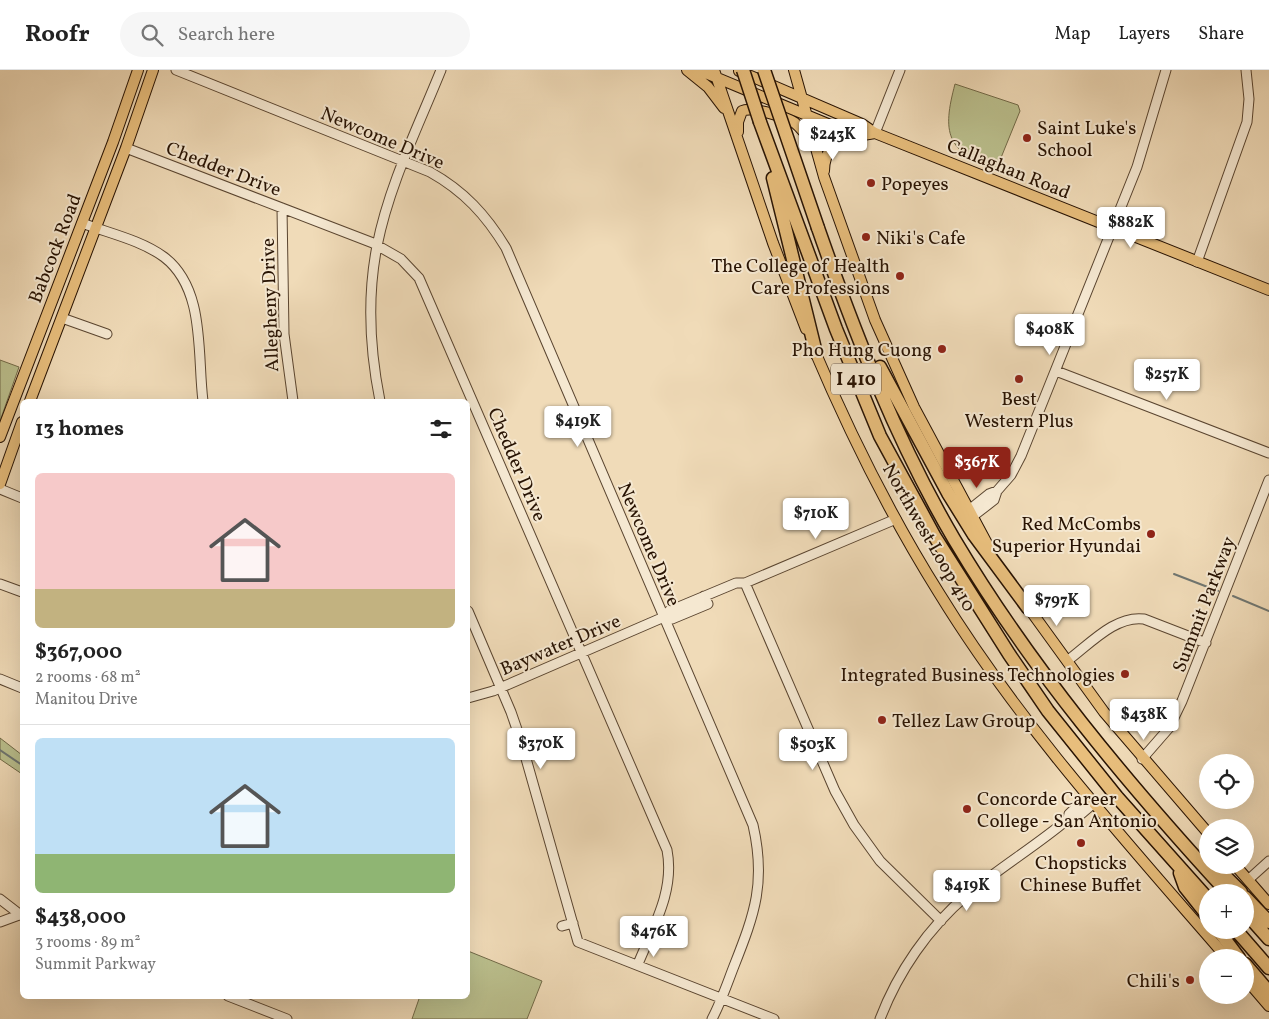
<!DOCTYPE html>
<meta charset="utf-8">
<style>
body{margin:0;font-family:Vollkorn,serif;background:#f6f6f6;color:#222;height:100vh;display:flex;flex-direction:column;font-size:19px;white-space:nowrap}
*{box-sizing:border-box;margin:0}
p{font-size:16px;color:#767676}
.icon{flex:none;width:28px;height:28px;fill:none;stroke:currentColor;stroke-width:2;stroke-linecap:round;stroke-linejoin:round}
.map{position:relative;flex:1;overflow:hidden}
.details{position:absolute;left:20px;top:329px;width:450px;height:600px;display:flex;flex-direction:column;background:#fff;border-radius:8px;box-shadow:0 5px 20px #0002}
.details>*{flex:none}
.controls{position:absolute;left:1199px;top:684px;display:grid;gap:10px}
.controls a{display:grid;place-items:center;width:55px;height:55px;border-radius:50%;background:#fff;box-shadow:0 5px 20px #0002;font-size:25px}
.price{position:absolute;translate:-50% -42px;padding:0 11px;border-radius:5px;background:#fff;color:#222;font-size:16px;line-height:32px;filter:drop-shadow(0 1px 2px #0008)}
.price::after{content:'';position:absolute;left:50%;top:30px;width:15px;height:11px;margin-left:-8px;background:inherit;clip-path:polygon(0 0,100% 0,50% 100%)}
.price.active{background:#8f2418;color:#fff}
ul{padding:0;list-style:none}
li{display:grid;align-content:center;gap:10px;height:265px;padding:0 15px}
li+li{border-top:1px solid #e0e0e0}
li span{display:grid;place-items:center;height:155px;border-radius:8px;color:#555}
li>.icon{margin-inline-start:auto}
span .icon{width:90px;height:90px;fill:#fffc;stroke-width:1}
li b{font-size:21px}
h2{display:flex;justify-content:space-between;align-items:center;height:60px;padding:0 15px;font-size:21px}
header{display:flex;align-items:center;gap:30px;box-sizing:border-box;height:70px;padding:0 25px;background:#fff;border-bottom:1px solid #e0e0e0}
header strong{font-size:24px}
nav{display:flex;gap:28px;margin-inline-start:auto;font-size:18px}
.search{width:350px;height:45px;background:#f6f6f6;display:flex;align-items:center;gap:12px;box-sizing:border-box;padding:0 18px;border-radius:28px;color:#767676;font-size:19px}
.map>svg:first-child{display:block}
</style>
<header>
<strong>Roofr</strong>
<div class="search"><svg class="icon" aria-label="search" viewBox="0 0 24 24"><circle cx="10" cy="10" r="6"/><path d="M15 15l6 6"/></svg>Search here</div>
<nav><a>Map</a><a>Layers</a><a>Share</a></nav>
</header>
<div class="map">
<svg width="1269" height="949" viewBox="0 0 1269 949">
<rect width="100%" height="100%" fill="#f0dbb8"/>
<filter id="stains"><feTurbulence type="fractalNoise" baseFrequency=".004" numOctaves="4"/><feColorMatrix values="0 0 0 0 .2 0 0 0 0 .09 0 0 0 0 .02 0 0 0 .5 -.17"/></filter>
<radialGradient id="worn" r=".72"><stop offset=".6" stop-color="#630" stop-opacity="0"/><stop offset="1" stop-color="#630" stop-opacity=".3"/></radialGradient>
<!-- green -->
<path fill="#bbc08e" stroke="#726a48" d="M 955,14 L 1018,35 L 1020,41 L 996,100 C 946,81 942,63 955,14 Z
M 0,290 L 19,297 L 0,351 Z
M 0,668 L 22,685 L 22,704 L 0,689 Z
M 468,881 L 542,911 L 527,949 L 412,949 L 420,926 L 468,926 Z"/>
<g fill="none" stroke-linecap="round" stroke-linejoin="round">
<!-- stream -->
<path stroke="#6f7671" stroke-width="2" d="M 1174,504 L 1218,521
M 1233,526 L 1269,541
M 0,680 L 22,695"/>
<!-- minor casing -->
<g stroke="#5a4530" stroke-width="11">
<path id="minor" d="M 176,0 L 430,102 C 464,121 486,145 506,178 L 753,755 C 766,812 755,843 734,896 C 727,914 721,932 712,949
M 875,63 L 900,0
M 126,78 L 373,173 L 401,189 L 419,208 L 667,780 C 675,821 653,857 638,894
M 282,138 L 284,264 L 293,331
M 82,153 C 108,163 141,170 164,187 C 206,219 197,285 203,331
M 1197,192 L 1247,52 L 1249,29 L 1246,0
M 62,248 L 107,264
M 1056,301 L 1269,383
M 380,331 C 370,281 367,227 377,176 C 389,115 418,57 441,0
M 0,419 L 22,428
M 969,440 L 989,424 L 997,421
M 972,447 L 994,430 L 997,421 L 1011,405 L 1021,386 L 1137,97 L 1166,0
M 745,513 L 835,721 L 854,755 L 880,791 L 941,851
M 0,514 L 22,522
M 468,541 L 511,642 L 521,671 L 578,872 L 774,949
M 664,547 L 672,549 L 708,534 L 704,526
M 1067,591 C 1089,575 1115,545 1144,549 L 1206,573
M 0,609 L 22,618
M 468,628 L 493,621 L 664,547 L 669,541 L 736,513 L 745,513 L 896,449
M 1142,689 L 1169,658 L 1182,631 L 1269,410
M 1068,749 L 1069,744 L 1088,726
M 1248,810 L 1269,791
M 0,829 L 22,846
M 0,852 L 19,845
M 562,856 L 573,853
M 228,926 L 287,949
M 880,949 C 898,902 928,858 967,825 C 999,798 1036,776 1068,749 L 1074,750 L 1094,733"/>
</g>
<!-- major casing -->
<g stroke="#281303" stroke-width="12">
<path id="major" d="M 687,0 L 708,17 L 724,38
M 698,0 L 857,66 L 875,63
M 714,0 L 773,173 L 806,259
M 794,0 L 824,107 L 875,250 L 914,337 L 990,479
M 739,1 L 862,54 L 875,63 L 1269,220
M 738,62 L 738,52 L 742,41 C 752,36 786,47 795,53 C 802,59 808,67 813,74
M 824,101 C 824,83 836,65 855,66
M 813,277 C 849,362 890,445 939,523 C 1020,655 1126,771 1227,888
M 30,331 L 126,78 L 153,0
M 0,367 L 113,72 L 138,0
M 0,414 L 22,352
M 1025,533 L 1104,642 L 1208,763
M 1235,795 L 1269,834
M 1245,908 L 1269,936"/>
</g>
<!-- highway casing -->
<g stroke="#281303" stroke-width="15">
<path id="highway" d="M 760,52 L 836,259 L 880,366 L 935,467 L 1009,584 L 1048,641 L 1117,727 L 1208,829
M 773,108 L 816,283
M 818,158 C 855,264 897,372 954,469 C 1030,597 1127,713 1227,822
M 880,297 L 948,423 L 974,465 L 1028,538
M 1214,795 L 1241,822
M 1180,803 L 1185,817 L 1208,846
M 1245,827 L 1269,852
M 1245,842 L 1269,869
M 1218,860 L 1239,888
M 1236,860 L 1269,898
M 1245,894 L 1269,922"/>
</g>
<!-- minor -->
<use href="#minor" stroke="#f5e8d1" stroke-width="9"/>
<!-- major -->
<use href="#major" stroke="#e8be7c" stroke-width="10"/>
<!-- highway -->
<use href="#highway" stroke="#e8be7c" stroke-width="12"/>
<!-- highway-bridge casing -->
<g stroke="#281303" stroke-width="15" stroke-linecap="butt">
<path id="highway-bridge" d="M 743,0 L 760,52
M 764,0 L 818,158"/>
</g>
<!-- highway-bridge -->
<use href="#highway-bridge" stroke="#e8be7c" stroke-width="12"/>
</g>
<!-- markers -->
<g fill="#8f2418" stroke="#f5e8d1" stroke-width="2">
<circle cx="1027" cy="68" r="5"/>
<circle cx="871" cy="113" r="5"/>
<circle cx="866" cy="167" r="5"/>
<circle cx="900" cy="206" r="5"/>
<circle cx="942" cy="279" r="5"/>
<circle cx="1019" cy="309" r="5"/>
<circle cx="1151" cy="464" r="5"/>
<circle cx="1125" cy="604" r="5"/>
<circle cx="882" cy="650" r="5"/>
<circle cx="967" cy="739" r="5"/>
<circle cx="1081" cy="773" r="5"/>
<circle cx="1190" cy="910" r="5"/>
</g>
<g text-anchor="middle" stroke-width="4" stroke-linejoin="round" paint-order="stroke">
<!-- shield labels -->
<rect fill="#f5e8d1" stroke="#665341" stroke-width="1" x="831" y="293.5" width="50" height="31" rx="4"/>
<g font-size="18" font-weight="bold" fill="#281303">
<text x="856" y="315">I 410</text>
</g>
<!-- poi labels -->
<g font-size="19" fill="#281303" stroke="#f5e8d1" text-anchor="start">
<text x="1037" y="64">Saint Luke's<tspan x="1037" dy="22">School</tspan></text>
<text x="881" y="120">Popeyes</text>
<text x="876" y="174">Niki's Cafe</text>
<text x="890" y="202" text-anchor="end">The College of Health<tspan x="890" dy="22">Care Professions</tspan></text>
<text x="932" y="286" text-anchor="end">Pho Hung Cuong</text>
<text x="1019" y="335" text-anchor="middle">Best<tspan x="1019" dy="22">Western Plus</tspan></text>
<text x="1141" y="460" text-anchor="end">Red McCombs<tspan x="1141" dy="22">Superior Hyundai</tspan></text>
<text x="1115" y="611" text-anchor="end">Integrated Business Technologies</text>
<text x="892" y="657">Tellez Law Group</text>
<text x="977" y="735">Concorde Career<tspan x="977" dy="22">College - San Antonio</tspan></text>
<text x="1081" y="799" text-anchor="middle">Chopsticks<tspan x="1081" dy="22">Chinese Buffet</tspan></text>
<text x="1180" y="917" text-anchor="end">Chili's</text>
</g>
<!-- street labels -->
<g font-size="19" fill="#281303" stroke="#f5e8d1">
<text transform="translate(383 67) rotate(23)" y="7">Newcome Drive</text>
<text transform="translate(224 98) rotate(21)" y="7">Chedder Drive</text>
<text transform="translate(1009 98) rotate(22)" y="7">Callaghan Road</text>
<text transform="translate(54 178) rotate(-69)" y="7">Babcock Road</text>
<text transform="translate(269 235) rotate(-92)" y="7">Allegheny Drive</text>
<text transform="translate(518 394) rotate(67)" y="7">Chedder Drive</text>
<text transform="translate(930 467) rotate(60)" y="7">Northwest Loop 410</text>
<text transform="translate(650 474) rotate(67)" y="7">Newcome Drive</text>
<text transform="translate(1203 534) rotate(-69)" y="7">Summit Parkway</text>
<text transform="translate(560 574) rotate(-23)" y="7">Baywater Drive</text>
</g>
</g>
<rect width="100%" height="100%" filter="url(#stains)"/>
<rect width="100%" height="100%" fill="url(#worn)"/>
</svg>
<div class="controls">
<a><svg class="icon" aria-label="locate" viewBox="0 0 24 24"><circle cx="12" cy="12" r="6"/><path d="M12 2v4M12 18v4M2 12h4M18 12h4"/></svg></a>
<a><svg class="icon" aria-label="layers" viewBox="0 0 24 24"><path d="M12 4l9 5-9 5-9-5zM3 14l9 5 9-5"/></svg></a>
<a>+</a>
<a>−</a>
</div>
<b class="price" style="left:833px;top:91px">$243K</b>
<b class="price" style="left:1131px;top:179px">$882K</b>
<b class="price" style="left:1050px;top:286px">$408K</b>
<b class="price" style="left:1167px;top:331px">$257K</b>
<b class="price" style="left:578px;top:378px">$419K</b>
<b class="price active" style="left:977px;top:419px">$367K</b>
<b class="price" style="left:816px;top:470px">$710K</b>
<b class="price" style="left:1057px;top:557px">$797K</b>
<b class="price" style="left:1144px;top:671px">$438K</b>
<b class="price" style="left:541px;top:700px">$370K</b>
<b class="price" style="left:813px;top:701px">$503K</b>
<b class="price" style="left:967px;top:842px">$419K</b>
<b class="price" style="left:654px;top:888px">$476K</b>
<section class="details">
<h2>13 homes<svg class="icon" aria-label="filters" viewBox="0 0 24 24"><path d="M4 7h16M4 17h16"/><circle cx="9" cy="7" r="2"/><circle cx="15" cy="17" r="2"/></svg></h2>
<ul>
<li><span style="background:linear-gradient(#f6c9c9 75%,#c2b280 0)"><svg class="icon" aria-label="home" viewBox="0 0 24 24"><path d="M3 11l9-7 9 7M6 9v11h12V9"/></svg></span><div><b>$367,000</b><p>2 rooms · 68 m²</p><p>Manitou Drive</p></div></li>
<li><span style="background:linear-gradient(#bfe0f5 75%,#8fb573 0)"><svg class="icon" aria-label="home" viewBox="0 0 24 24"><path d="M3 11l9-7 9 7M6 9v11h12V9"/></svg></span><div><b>$438,000</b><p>3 rooms · 89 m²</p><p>Summit Parkway</p></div></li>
</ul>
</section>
</div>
